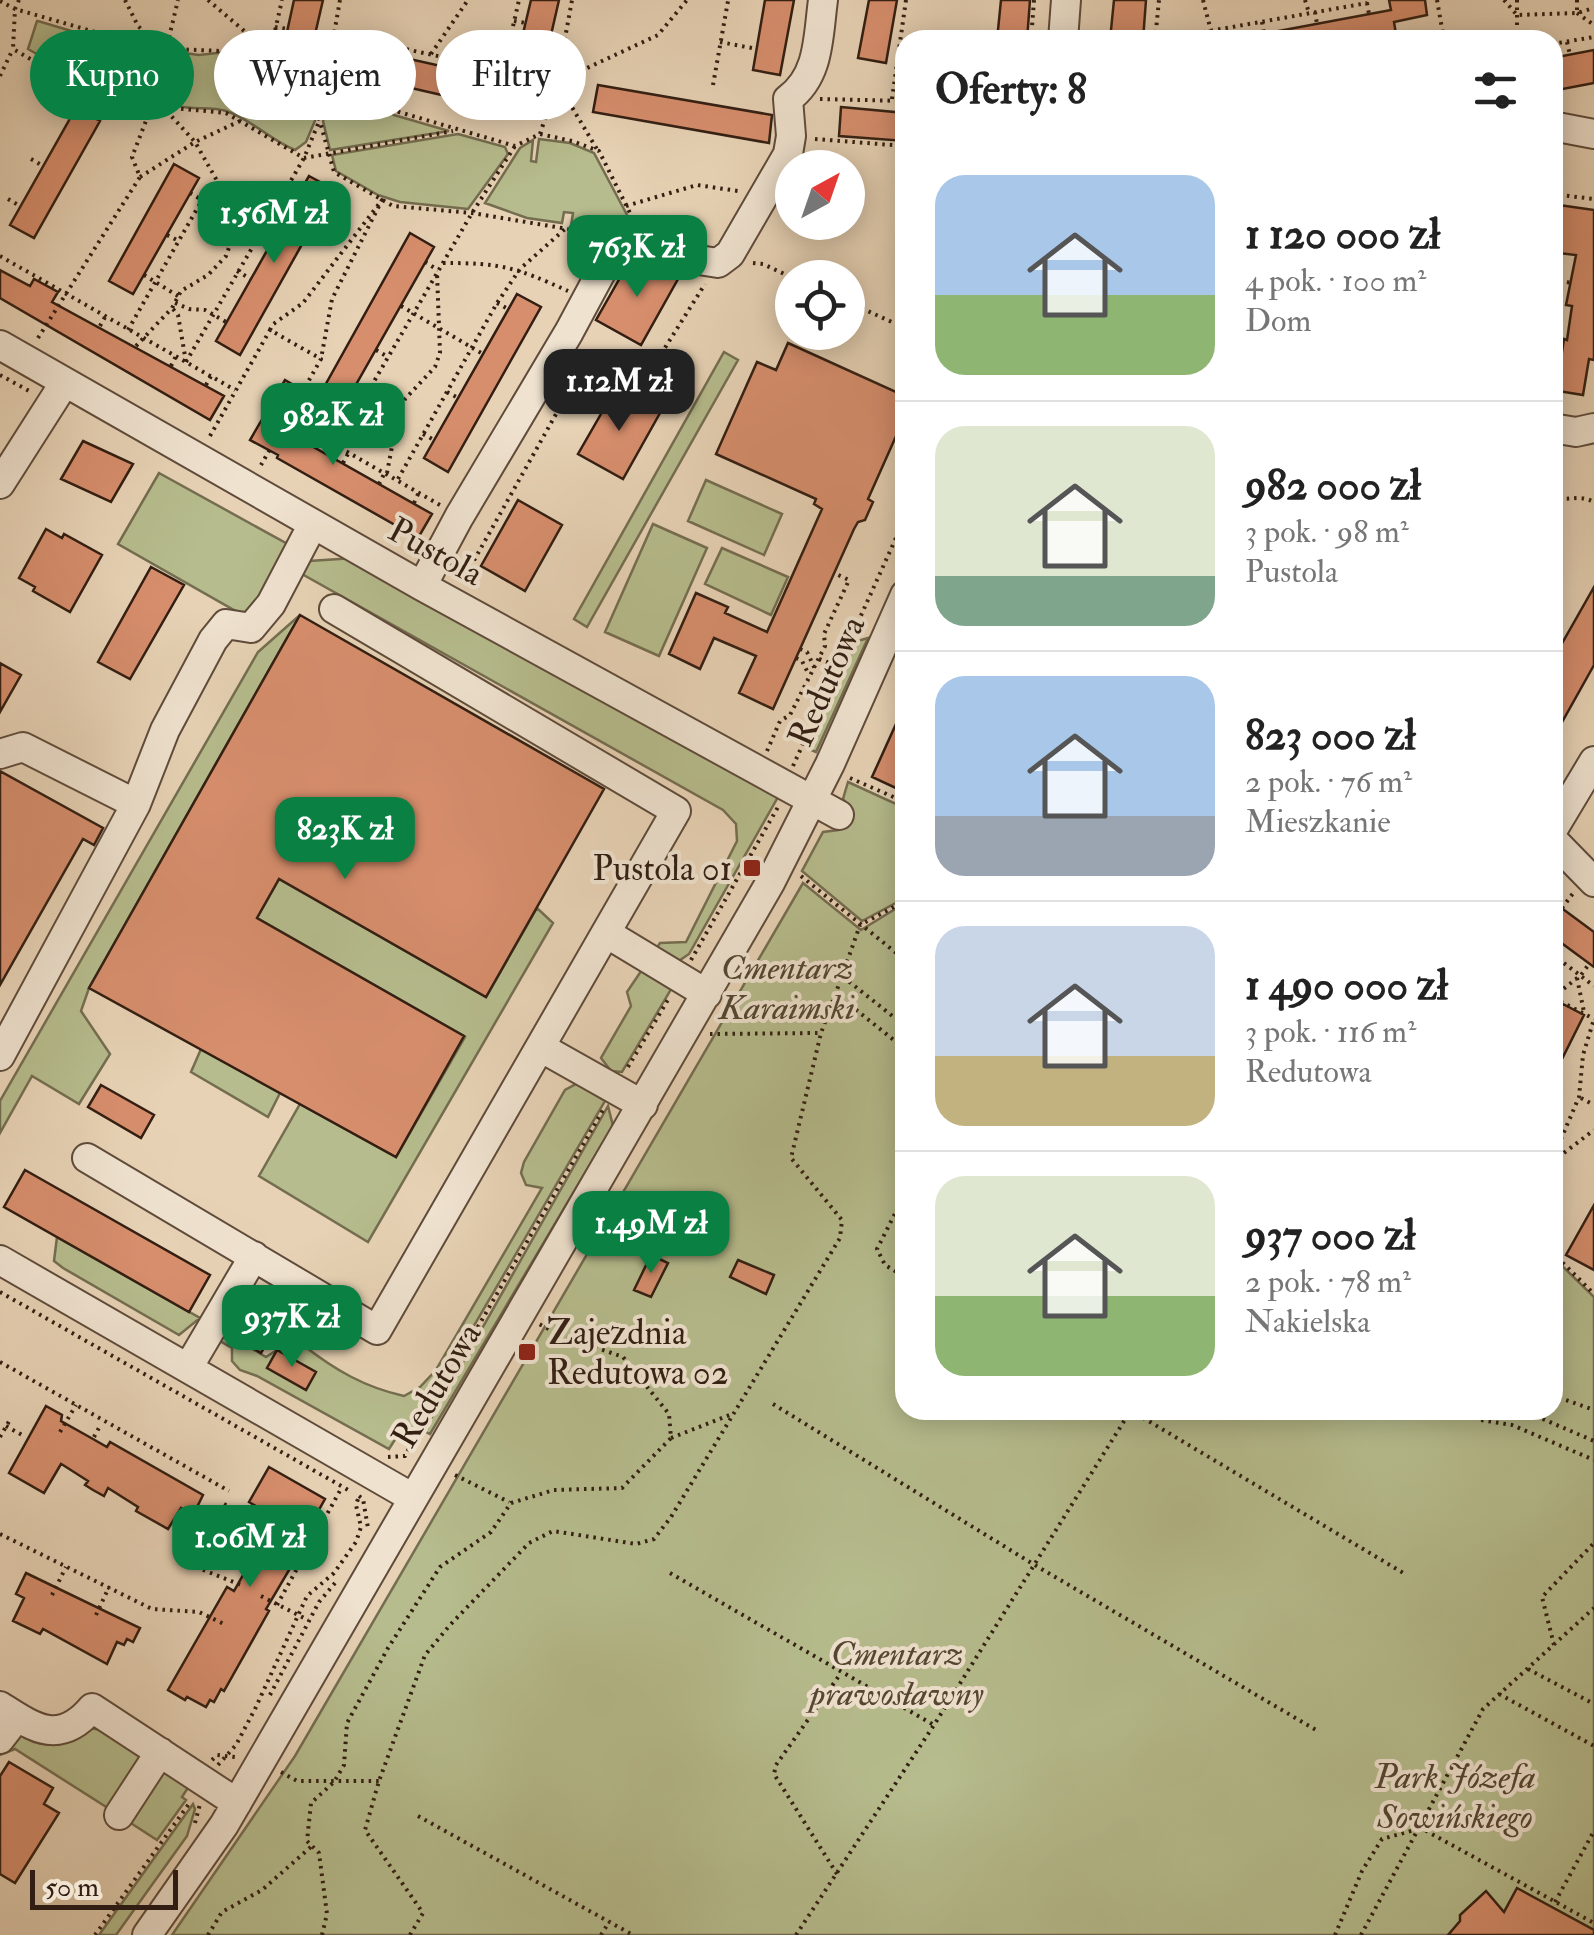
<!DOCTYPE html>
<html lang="pl">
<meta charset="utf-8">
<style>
body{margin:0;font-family:"IM FELL Double Pica",serif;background:#f2f2f2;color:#222;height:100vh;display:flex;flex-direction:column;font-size:38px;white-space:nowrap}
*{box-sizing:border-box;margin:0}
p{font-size:32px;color:#767676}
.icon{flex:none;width:55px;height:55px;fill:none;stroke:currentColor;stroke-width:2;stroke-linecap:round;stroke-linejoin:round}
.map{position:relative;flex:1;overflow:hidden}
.sheet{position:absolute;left:895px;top:30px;width:668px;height:1390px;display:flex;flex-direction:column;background:#fff;border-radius:30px;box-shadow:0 5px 25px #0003}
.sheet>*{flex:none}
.guide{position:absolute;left:30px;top:30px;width:715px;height:90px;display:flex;gap:20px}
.needle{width:65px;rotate:40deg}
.fabs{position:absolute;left:775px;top:150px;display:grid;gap:20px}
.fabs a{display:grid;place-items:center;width:90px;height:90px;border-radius:50%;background:#fff;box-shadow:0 5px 25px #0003;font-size:50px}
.scale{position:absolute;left:30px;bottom:25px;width:148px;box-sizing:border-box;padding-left:10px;border:5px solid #321e12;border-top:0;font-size:28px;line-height:35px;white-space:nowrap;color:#321e12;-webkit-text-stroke:8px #efe2cf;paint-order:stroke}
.price{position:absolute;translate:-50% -85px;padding:0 22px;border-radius:20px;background:#0b8043;color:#fff;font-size:32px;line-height:65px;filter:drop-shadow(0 2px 5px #0008)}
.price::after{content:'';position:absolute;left:50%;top:60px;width:30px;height:22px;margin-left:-15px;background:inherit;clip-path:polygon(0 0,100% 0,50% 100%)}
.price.selected{background:#222;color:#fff}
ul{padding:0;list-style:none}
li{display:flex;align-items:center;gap:30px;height:250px;padding:0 40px}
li+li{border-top:2px solid #e0e0e0}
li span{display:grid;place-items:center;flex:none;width:280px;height:200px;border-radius:30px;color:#555}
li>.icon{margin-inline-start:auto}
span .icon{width:120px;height:120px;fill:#fffc;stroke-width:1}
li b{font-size:42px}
h2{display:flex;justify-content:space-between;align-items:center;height:120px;padding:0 40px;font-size:42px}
.tag{padding:0 35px;border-radius:45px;background:#fff;box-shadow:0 5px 25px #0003;font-size:35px;line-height:90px}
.tag.selected{background:#0b8043;color:#fff}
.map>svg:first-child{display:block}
</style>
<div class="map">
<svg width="1594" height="1935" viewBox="0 0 1594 1935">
<rect width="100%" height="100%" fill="#e7d2b5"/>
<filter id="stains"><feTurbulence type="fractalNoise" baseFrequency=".002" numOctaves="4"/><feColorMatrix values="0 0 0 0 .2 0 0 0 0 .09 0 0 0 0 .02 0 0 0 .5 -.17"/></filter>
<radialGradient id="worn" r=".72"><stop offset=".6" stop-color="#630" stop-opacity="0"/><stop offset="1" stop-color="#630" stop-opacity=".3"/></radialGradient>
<!-- green -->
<path fill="#b6bc8d" stroke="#746d50" stroke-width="2.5" d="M 37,21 L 38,21 L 152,55 L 130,92 L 98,89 L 28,49 Z
M 170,51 L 199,55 L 226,52 L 326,76 L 330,85 L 306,142 L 295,150 C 270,140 251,119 226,111 C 204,104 173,116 161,92 Z
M 343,85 L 394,115 L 449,131 L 330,150 L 323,121 L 338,86 Z
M 458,134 L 505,147 L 508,154 L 468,209 L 400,202 L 378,195 L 336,171 L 332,155 Z
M 539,139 L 570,143 L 594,153 L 634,228 L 617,234 L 571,226 L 573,213 L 564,212 L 562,223 L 527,218 L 485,203 L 520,148 L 533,140 L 531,161 L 536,162 Z
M 724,352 L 738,360 L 587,627 L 574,619 Z
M 159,473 L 293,547 L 257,609 L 244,614 L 234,610 L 118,544 Z
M 706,480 L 782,514 L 764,555 L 688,521 Z
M 653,524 L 707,548 L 659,656 L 605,632 Z
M 722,548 L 788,577 L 771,615 L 705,584 Z
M 355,558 L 778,797 L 689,954 L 673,965 L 673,986 L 622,1072 L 611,1071 L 601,1058 L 631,1006 L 627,992 L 660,943 L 686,942 L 737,841 L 736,824 L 723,810 L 302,574 L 309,561 Z
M 300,615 L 89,988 L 81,1011 L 110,1054 L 79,1104 L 32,1076 L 0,1133 L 0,1101 L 258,652 Z
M 868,638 L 816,752 L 807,748 L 854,642 Z
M 848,782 L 905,808 L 905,898 L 862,921 L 802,871 L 823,832 L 838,830 L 849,807 L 843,799 Z
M 279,879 L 486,997 L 537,908 L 553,923 L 368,1242 L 259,1176 L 300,1104 L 396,1157 L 465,1037 L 257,918 Z
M 803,883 L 861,930 L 905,903 L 905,1410 L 1552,1410 L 1553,1257 L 1594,1297 L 1594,1935 L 172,1935 L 295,1756 Z
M 201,1049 L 280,1093 L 268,1117 L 191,1072 Z
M 578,1083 L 605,1101 L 412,1432 L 401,1430 L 389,1449 L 257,1376 L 240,1370 L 232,1361 L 232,1348 L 220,1341 L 222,1331 L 266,1357 L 277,1350 L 303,1345 C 335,1370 364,1387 404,1396 L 420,1387 L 436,1370 L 542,1188 L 526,1185 L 521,1173 L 524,1162 L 565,1090 Z
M 608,1106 L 613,1126 L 430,1434 L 424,1431 Z
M 57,1237 L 200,1318 L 179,1335 L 63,1268 L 54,1261 Z
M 90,1728 L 101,1730 L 144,1755 L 111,1810 L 15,1749 L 0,1755 L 0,1748 L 16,1732 C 44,1753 63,1745 90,1728 Z
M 167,1771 L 191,1783 L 182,1797 L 186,1800 L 157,1840 L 126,1820 L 160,1772 Z
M 193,1804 L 195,1809 L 187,1836 L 116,1935 L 99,1935 Z"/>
<!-- building -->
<path fill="#d78e6d" stroke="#321e12" stroke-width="2.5" d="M 294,0 L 323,0 L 310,56 L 283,50 Z
M 531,0 L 559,0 L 548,48 L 521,42 Z
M 765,0 L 794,0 L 780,75 L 753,70 Z
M 869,0 L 897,0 L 886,63 L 858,58 Z
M 1001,0 L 1030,0 L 1027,40 L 997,40 Z
M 1114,0 L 1146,0 L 1143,40 L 1110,40 Z
M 1389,0 L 1425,0 L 1427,15 L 1394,22 L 1397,40 L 1273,40 L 1273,32 L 1391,10 Z
M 365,49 L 539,88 L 533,116 L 359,76 Z
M 1594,50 L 1594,83 L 1552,91 L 1552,58 Z
M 598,85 L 772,115 L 769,143 L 593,112 Z
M 841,107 L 905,113 L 905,141 L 839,136 Z
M 76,108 L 100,121 L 34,238 L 10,225 Z
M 174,164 L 199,178 L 133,294 L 109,281 Z
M 309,176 L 333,189 L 240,355 L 216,341 Z
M 1552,204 L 1594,210 L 1594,360 L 1589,359 L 1583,395 L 1552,390 L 1552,351 L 1562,352 L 1564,339 L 1567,340 L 1572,306 L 1566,305 L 1576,255 L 1558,253 L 1559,249 L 1552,247 Z
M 410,233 L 434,247 L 341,411 L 318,398 Z
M 633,255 L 678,279 L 641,345 L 596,320 Z
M 0,270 L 30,286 L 34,279 L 58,292 L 52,302 L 224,396 L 210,420 L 0,298 Z
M 517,294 L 541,307 L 448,472 L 424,458 Z
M 788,343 L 905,396 L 905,416 L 868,499 L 873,502 L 865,520 L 858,522 L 854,529 L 773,709 L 739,693 L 756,656 L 714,638 L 700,669 L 669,654 L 696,593 L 728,607 L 725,613 L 767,632 L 822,509 L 814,504 L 816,499 L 716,454 L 757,362 L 776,370 Z
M 285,380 L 302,390 L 280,428 L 432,514 L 418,538 L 277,458 L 278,455 L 250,440 Z
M 616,388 L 660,413 L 623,479 L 578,454 Z
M 83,441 L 133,464 L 111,502 L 61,479 Z
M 518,500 L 562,525 L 525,591 L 481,566 Z
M 46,529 L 62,538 L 64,534 L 102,555 L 70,612 L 33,591 L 35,587 L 19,578 Z
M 151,567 L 184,585 L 130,679 L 98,662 Z
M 1594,587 L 1594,665 L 1552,740 L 1552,661 Z
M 300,615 L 604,789 L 486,997 L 279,879 L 257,918 L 464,1036 L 396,1157 L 89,988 Z
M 0,663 L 21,675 L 0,712 Z
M 905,704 L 905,774 L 898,789 L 872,777 Z
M 0,771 L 103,828 L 94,845 L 83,839 L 0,985 Z
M 1552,901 L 1594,932 L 1594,967 L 1552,936 Z
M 1563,1004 L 1584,1015 L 1552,1079 L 1552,1011 L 1558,1013 Z
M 101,1085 L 154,1115 L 141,1138 L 88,1107 Z
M 25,1170 L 210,1275 L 189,1312 L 4,1207 Z
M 1594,1205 L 1594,1270 L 1566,1255 Z
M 651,1255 L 668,1263 L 651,1297 L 634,1290 Z
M 738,1260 L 774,1275 L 766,1294 L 730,1277 Z
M 245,1306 L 273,1322 L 271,1326 L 275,1329 L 261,1353 L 229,1334 Z
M 277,1350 L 316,1372 L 306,1390 L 267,1368 Z
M 46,1406 L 62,1415 L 61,1421 L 93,1439 L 107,1447 L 110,1442 L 203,1495 L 196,1509 L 192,1507 L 188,1512 L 181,1508 L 168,1529 L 136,1511 L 138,1507 L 108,1488 L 104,1496 L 93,1490 L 85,1485 L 88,1481 L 63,1465 L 61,1464 L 44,1493 L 9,1473 Z
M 269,1467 L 325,1499 L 311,1524 L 315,1526 L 266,1609 L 269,1611 L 224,1691 L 221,1689 L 214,1702 L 210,1700 L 206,1707 L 187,1697 L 185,1700 L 168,1690 L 227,1587 L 234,1591 L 270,1527 L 260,1521 L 266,1512 L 249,1502 Z
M 26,1573 L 140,1628 L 133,1642 L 127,1639 L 124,1645 L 117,1642 L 107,1664 L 43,1629 L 40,1634 L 13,1621 L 24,1598 L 16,1594 Z
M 9,1762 L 53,1788 L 44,1804 L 59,1813 L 15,1883 L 0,1874 L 0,1776 Z
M 1517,1888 L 1594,1930 L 1594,1935 L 1448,1935 L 1460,1921 L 1460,1915 L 1486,1891 L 1504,1912 Z"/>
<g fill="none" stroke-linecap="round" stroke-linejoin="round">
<!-- minor casing -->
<g stroke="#5f4b3b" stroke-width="32">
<path id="minor" d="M 1063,40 L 1066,0
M 1552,126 L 1594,134
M 0,345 L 422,586 L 839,815
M 1552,428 L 1576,432 L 1594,428
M 0,484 L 65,382
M 422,586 L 459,517 L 569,332 L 620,237 L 642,238 L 673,256 L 718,263 L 730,254 L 788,154 L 791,136 L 788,99 C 820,76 818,36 823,0
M 0,754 L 23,747 L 136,804
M 1552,831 L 1594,761
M 1552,839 L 1594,882
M 606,933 L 707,994
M 540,1047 L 643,1105
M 0,1056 L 136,804 L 165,730 L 213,640 L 226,624 L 251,628 L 271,604 L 313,524
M 87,1158 L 377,1330 L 676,811 L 334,609
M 0,1260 L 413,1498
M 188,1368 L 254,1256
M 0,1706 C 33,1727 59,1747 92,1708 L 237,1803
M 0,1739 L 17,1717
M 119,1815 L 160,1752
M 147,1935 L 224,1825 L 770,883 L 830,764 L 905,595"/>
</g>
<!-- path -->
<path stroke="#321e12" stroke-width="4" stroke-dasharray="2.5 5" stroke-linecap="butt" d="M 19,0 L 15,9 L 13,49 L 87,92 L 154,100 L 163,107 L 226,113 L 304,158 L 453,131
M 125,0 L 138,26 L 165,52
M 208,0 L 270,53 L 282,0
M 1203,0 L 1211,31
M 1305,0 L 1309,13
M 1437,0 L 1444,40
M 1504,0 L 1517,15 L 1577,13 L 1594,8
M 1517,0 L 1517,40
M 1577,0 L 1577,13
M 0,1 L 15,9 L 165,52 L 173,49 L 270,53 L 328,72 L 399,112 L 515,146 L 540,134 L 572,141 L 599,151 L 630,213
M 1367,3 L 1369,14
M 1315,12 L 1317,24
M 1577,13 L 1594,25
M 514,21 L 526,23
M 1262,22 L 1264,34
M 275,27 L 288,29
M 1031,40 L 1034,0
M 1155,40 L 1159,0
M 1159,40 L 1367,3 L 1368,0
M 720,42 L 757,49
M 1567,42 L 1570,55
M 1552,44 L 1594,37
M 431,54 L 468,0
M 328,69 L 340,0
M 503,70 L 519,0
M 0,76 L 13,49
M 557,82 L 598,151
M 520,85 L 522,75
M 713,85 L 728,1
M 820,99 L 905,101
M 892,99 L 906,0
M 319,118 L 334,172 L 393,206 L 472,213 L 598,234
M 540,134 L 557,82 L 572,0
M 815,139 L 905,146
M 31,159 L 43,166
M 140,177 L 195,142 L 240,121
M 220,186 L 245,202 L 287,183 L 300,191
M 190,193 L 202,200
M 1552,194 L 1594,199
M 8,199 L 20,206
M 626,206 L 697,185 L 738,191
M 262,228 L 275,235
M 167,235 L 179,241
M 0,256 L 235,390
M 425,262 L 438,270
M 443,263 C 501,263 515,267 568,291
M 753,263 L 763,264 L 793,278
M 237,271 L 251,279
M 144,275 L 178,296
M 1552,280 L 1573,283
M 848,302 L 905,328
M 175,303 L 189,309 L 205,310 L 226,322
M 497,303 L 508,309
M 401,306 L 483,354
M 173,309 L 178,315 L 186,362
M 100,326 L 105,317
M 1552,329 L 1563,343
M 128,330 L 202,200 L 220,186 L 195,142 L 163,107
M 270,330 L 272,325 L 303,303 L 382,200 L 332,299 L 321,359
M 38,338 L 140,177 L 132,157 L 154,100 L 178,0
M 136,346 L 172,308 L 181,291 L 208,275 L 226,256 L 245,202
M 376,350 L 388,357
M 186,362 L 304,158 L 348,51 L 362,43 L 387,45 L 557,82 L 658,35 L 687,0
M 171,366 L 176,356
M 0,375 L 31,392
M 206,385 L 211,376
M 447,392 L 458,398
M 351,395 L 397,418
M 288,418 L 440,505
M 423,434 L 434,440
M 210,436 L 270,330 L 321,359 L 261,465
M 307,444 L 313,432
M 337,445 L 472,213 L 515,146
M 343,463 L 349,452
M 387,473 L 397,420 L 405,399 L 435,367 L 440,353 L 437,273
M 398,479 L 497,303 L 520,269 L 565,229
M 379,484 L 385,472
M 1552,496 C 1568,503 1577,493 1594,502
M 414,503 L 419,492
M 463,580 L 583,366 L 636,394 L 705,284
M 800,649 L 807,652 L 815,669
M 796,658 L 802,661 L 809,675
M 819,659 L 838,666
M 767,751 L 780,721 L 790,715 L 825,646 L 824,634 L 849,580 L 834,573
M 793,766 L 905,518
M 850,778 L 905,802
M 801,876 L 905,960
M 1562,908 L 1574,892
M 1552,954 L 1594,986
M 691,960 L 778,807
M 842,976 L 860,925 L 905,901
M 1577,978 L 1584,1012
M 1552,998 L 1581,975 L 1589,964
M 1554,998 L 1594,1019
M 850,1005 L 905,1049
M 710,1034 L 820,1033
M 628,1067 L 669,998
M 1581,1098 L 1594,1105
M 1552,1160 L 1579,1097 L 1583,1055 L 1594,1019
M 1552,1162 L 1594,1130
M 905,1194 L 877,1249 L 885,1265 L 905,1277
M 1552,1252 L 1594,1294
M 0,1292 L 350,1491
M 0,1362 L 229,1491
M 1552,1395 L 1594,1410
M 773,1404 L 1033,1564 L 1316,1730
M 1130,1410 L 1405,1574
M 1470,1410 L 1481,1420 L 1512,1425 L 1594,1460
M 1522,1410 L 1594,1441
M 6,1426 L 22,1435
M 60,1432 L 76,1405
M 0,1437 L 11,1418
M 94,1437 L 101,1424
M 671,1438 L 732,1414
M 388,1457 L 405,1456 L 427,1415 L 603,1110
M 455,1475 L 509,1502
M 359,1496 L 363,1499 L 368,1528
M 224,1504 L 269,1529
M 245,1516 L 252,1504
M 0,1534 L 152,1609 L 199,1612 L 226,1625
M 196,1567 L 241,1585
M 670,1573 L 934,1725
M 52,1595 L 66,1567
M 261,1596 L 308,1620
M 277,1605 L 342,1487
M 96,1615 L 109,1587
M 1554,1645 L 1542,1597 L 1594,1543
M 1528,1669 L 1594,1704
M 1499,1694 L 1594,1746
M 270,1695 L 319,1602 L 335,1583
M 212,1760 L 217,1755 L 235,1757
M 218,1765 L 236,1745 L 255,1709 L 307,1596 L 334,1573 L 356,1542 L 361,1527 L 356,1505 L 359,1496
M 281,1772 L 297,1781 L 379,1781
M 418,1816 L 633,1935
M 195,1823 L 200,1804
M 1419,1827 L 1594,1923
M 837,1874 L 774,1774 L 776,1765 L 841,1673
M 1555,1902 L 1594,1831
M 95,1935 L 191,1801
M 208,1935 L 222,1912 L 262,1890 L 312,1846
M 322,1935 L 327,1914 L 319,1853 L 307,1841 L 311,1803 L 334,1782 L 344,1765 L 347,1723 L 388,1648 L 440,1567 L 491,1532 L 511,1503 L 554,1490 L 622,1488 L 671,1438 L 669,1414 L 623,1357 L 560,1335 L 539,1324
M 410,1935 L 423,1913 L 365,1830 L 379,1781 L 425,1655 L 450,1625 L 529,1543 L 553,1531 L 636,1544 L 654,1539 L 671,1517 L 840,1238 L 842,1220 L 791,1158 L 821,1033 L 842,976 L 905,1026
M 601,1935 L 609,1922
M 796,1935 L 934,1725 L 1131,1410
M 1335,1935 L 1362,1871 L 1382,1839 L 1418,1829
M 1361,1935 L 1483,1709 L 1594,1608"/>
<!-- minor -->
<use href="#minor" stroke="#efe2cf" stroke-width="28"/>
</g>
<!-- markers -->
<g fill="#8f2418" stroke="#efe2cf" stroke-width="4">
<rect x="742" y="858" width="20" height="20" rx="5"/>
<rect x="517" y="1342" width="20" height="20" rx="5"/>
</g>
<g text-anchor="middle" stroke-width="8" stroke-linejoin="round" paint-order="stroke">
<!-- street labels -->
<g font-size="35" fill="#321e12" stroke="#efe2cf">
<text transform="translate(436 551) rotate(29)" y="12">Pustola</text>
<text transform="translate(826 681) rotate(-66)" y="12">Redutowa</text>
<text transform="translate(436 1385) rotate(-59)" y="12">Redutowa</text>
</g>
<!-- poi labels -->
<g font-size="35" fill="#321e12" stroke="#efe2cf" text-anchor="end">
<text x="732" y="880">Pustola 01</text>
<text x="547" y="1344" text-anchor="start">Zajezdnia<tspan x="547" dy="40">Redutowa 02</tspan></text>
</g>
<!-- park labels -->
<g font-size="35" font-style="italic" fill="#534631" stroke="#efe2cf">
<text x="787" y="979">Cmentarz<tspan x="787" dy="40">Karaimski</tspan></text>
<text x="897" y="1665">Cmentarz<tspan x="897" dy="40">prawosławny</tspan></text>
<text x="1455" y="1788">Park Józefa<tspan x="1455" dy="40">Sowińskiego</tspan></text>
</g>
</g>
<rect width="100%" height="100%" filter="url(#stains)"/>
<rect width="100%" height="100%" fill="url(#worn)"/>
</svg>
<div class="fabs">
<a><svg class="needle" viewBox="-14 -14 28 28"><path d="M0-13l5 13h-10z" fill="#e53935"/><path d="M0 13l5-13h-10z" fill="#767676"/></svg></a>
<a><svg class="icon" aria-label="locate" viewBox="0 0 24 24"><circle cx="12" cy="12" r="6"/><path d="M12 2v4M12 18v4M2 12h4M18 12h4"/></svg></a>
</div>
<div class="scale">50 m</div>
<b class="price" style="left:274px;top:266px">1.56M zł</b>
<b class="price" style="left:637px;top:300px">763K zł</b>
<b class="price selected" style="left:619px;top:434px">1.12M zł</b>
<b class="price" style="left:333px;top:468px">982K zł</b>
<b class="price" style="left:345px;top:882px">823K zł</b>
<b class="price" style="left:651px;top:1276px">1.49M zł</b>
<b class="price" style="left:292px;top:1370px">937K zł</b>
<b class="price" style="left:250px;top:1590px">1.06M zł</b>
<div class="guide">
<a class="tag selected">Kupno</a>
<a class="tag">Wynajem</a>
<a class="tag">Filtry</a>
</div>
<section class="sheet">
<h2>Oferty: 8<svg class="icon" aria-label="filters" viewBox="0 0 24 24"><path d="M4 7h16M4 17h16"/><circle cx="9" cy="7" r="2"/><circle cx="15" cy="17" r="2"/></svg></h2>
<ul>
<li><span style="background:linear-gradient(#a9c7e8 60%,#8fb573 0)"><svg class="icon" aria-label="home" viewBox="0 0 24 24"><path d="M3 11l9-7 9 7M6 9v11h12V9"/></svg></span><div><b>1 120 000 zł</b><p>4 pok. · 100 m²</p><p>Dom</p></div></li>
<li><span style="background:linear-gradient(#dfe7d0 75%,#7fa58c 0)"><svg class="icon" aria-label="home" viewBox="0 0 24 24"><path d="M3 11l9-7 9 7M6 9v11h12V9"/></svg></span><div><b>982 000 zł</b><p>3 pok. · 98 m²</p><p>Pustola</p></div></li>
<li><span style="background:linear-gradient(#a9c7e8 70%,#9aa5b1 0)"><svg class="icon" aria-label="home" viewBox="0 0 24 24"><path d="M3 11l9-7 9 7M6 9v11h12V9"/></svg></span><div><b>823 000 zł</b><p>2 pok. · 76 m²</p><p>Mieszkanie</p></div></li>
<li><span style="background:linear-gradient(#c9d6e8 65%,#c2b280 0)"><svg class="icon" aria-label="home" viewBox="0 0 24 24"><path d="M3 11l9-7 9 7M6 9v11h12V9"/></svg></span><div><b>1 490 000 zł</b><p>3 pok. · 116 m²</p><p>Redutowa</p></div></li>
<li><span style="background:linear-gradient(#dfe7d0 60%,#8fb573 0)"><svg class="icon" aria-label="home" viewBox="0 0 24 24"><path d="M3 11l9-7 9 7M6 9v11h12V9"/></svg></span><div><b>937 000 zł</b><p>2 pok. · 78 m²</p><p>Nakielska</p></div></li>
</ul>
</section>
</div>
